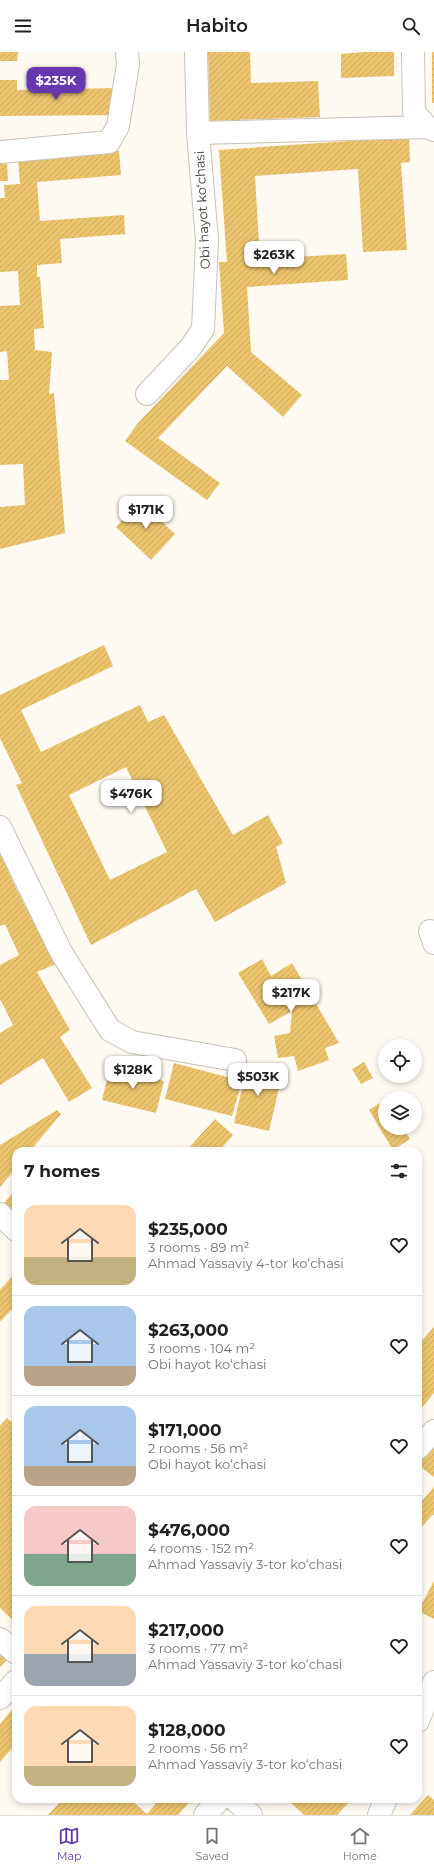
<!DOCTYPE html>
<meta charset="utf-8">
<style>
body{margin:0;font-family:Montserrat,sans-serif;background:#f2f2f2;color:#202124;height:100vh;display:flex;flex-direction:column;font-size:15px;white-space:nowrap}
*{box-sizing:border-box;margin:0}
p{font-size:13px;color:#757577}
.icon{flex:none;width:22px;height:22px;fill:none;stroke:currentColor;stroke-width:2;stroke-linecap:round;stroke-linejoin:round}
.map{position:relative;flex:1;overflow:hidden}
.sheet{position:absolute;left:12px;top:1095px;width:410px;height:656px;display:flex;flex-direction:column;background:#fff;border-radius:12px;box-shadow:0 2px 6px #0003}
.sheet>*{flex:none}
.buttons{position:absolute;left:378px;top:987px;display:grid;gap:8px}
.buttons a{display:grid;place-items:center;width:44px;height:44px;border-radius:50%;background:#fff;box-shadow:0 2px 6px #0003;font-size:20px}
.price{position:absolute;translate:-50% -34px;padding:0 9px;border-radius:8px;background:#fff;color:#222;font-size:13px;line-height:26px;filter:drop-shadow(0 1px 2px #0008)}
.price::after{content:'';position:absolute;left:50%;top:24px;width:12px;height:9px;margin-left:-6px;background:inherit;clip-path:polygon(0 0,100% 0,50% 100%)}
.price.selected{background:#6538b0;color:#fff}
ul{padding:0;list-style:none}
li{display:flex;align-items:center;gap:12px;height:100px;padding:0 12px}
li+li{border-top:1px solid #e0e0e0}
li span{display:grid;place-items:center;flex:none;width:112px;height:80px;border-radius:12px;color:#555}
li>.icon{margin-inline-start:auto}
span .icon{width:48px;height:48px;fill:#fffc;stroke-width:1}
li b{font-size:17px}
h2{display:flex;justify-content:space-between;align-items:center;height:48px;padding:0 12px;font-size:17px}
header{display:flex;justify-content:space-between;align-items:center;height:52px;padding:0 12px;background:#fff;font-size:18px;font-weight:600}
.tabs{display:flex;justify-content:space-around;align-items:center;height:56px;border-top:1px solid #e0e0e0;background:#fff;font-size:11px;color:#757577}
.tabs a{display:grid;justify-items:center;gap:2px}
.tabs .selected{color:#6538b0}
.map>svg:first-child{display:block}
</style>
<header><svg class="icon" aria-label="menu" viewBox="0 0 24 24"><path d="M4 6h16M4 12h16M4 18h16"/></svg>Habito<svg class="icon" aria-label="search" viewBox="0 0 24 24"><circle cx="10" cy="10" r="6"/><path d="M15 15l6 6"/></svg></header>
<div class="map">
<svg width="434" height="1763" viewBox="0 0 434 1763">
<defs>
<pattern id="building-hatch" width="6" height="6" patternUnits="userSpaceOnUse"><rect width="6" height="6" fill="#ebc46d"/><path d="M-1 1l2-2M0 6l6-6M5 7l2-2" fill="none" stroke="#caa95f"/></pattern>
</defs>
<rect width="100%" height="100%" fill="#fefaf1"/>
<!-- building -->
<path fill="url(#building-hatch)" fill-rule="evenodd" d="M 0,0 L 18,0 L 17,9 L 0,9 Z
M 208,0 L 250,0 L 251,31 L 318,29 L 320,65 L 210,69 Z
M 364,0 L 394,0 L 394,24 L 341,26 L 341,2 Z
M 432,0 L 434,0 L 434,51 L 432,51 Z
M 0,28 L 17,28 L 17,38 L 116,36 L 116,63 L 0,64 Z
M 409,85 L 410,110 L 401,111 L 407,198 L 363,200 L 358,117 L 255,124 L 260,207 L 346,202 L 348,228 L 247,235 L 251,300 L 302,343 L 283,365 L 227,314 L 158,386 L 220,431 L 207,448 L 125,389 L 138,371 L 224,281 L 219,210 L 227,210 L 219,98 Z
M 119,99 L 121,123 L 37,130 L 40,169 L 124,163 L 125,182 L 60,187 L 62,211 L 37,213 L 37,225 L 40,225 L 44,276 L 34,277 L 35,298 L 52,300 L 49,342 L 54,341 L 65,481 L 0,497 L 0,455 L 25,453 L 23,412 L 0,413 L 0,328 L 9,328 L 7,299 L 0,300 L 0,254 L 20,253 L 18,219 L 0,220 L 0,146 L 5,146 L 4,133 L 20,132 L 18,107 Z
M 7,111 L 8,129 L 0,129 L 0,112 Z
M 140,449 L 175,482 L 151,508 L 116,475 Z
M 104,593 L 113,614 L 21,658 L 41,700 L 140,653 L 148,670 L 164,663 L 233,783 L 268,763 L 283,791 L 276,795 L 286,831 L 215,870 L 196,837 L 91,893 L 16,733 L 22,731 L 0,686 L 0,643 ZM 126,715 L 167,800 L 110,828 L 69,743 Z
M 0,800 L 17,838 L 56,912 L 37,920 L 70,978 L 60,985 L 92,1036 L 69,1050 L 43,1006 L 0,1033 L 0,981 L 13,973 L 0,947 L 0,913 L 19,903 L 5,872 L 0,874 Z
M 262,907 L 271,924 L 292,911 L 339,991 L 325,996 L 329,1008 L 298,1019 L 294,1004 L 278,1006 L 274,984 L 290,981 L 292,959 L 269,972 L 238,921 Z
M 364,1010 L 373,1026 L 361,1032 L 352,1017 Z
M 174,1011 L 242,1029 L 232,1064 L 165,1047 Z
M 248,1011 L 283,1019 L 269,1079 L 234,1071 Z
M 110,1016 L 164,1029 L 156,1061 L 102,1048 Z
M 385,1048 L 385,1076 L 403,1076 L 410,1087 L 393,1098 L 369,1058 Z
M 57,1058 L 61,1062 L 30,1099 L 16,1099 L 16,1116 L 0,1135 L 0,1093 Z
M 215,1067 L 233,1083 L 219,1099 L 186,1099 Z
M 16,1137 L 16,1161 L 4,1151 Z
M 16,1220 L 16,1253 L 0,1270 L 0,1238 Z
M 434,1275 L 434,1341 L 418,1360 L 418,1293 Z
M 16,1365 L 16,1571 L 0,1556 L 0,1374 L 7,1366 L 11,1370 Z
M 430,1392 L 434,1395 L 434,1425 L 418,1413 L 418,1408 Z
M 434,1435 L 434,1464 L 433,1462 L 418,1479 L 418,1449 L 420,1451 Z
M 434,1529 L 434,1567 L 418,1559 Z
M 0,1599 L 8,1607 L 0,1615 Z
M 418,1627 L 423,1631 L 418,1640 Z
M 16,1653 L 16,1695 L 15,1693 L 0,1710 L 0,1672 Z
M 428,1743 L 434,1748 L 434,1763 L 410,1763 Z
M 63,1747 L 130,1747 L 147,1762 L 160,1747 L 192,1747 L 178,1763 L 48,1763 Z
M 287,1747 L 352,1747 L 337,1763 L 304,1763 Z"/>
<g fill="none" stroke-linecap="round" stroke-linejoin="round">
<!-- minor casing -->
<g stroke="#c9c3b9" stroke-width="24">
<path id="minor" d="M 413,0 L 414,60 L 427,75 L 434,78
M 198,81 L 427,75
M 0,100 L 109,90 L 118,74 L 128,12 L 127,0
M 147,342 L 191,295 L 203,277 L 207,188 L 198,81 L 196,0
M 0,775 L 61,900 L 110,978 L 132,990 L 235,1008
M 430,879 L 434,891
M 0,1162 L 16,1178
M 418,1396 L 434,1379
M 0,1587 L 16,1601
M 0,1646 L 16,1629
M 418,1669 L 434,1630
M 234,1747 L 251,1763
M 205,1763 L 220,1747
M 379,1763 L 386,1747"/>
</g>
<!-- minor -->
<use href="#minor" stroke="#fff" stroke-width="22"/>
</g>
<g text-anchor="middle" stroke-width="3" stroke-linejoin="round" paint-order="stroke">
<!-- street labels -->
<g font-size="13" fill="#3b3934" stroke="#fff">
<text transform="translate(202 158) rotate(-93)" y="5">Obi hayot koʻchasi</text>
</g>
</g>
</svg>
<div class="buttons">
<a><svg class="icon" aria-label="locate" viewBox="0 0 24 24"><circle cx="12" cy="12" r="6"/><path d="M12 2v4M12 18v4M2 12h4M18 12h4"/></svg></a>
<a><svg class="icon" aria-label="layers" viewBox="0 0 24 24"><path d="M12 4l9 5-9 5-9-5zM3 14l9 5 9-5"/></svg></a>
</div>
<b class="price selected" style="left:56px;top:49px">$235K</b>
<b class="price" style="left:274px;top:223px">$263K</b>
<b class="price" style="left:146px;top:478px">$171K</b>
<b class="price" style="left:131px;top:762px">$476K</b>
<b class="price" style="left:291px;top:961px">$217K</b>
<b class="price" style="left:133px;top:1038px">$128K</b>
<b class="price" style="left:258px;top:1045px">$503K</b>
<section class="sheet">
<h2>7 homes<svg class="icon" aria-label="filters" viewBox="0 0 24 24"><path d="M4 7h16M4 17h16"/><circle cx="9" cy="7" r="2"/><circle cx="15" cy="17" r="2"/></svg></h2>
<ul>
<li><span style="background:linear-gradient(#ffd9b3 65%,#c2b280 0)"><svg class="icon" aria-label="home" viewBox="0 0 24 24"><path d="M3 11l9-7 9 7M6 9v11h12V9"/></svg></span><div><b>$235,000</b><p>3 rooms · 89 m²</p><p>Ahmad Yassaviy 4-tor koʻchasi</p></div><svg class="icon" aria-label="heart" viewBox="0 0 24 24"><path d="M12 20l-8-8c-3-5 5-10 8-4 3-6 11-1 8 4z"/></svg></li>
<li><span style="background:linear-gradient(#a9c7e8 75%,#b9a48a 0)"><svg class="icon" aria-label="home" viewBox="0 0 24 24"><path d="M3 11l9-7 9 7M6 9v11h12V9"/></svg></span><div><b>$263,000</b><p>3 rooms · 104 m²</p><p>Obi hayot koʻchasi</p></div><svg class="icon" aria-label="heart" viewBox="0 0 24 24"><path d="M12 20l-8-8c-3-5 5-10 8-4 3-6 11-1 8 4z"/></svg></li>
<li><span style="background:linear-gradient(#a9c7e8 75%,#b9a48a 0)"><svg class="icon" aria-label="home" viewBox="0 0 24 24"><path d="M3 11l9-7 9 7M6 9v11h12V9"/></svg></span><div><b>$171,000</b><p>2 rooms · 56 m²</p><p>Obi hayot koʻchasi</p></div><svg class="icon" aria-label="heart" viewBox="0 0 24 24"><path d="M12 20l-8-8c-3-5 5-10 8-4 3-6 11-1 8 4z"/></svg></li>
<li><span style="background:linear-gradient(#f6c9c9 60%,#7fa58c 0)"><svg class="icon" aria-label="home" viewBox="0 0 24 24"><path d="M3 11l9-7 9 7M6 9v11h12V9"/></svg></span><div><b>$476,000</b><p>4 rooms · 152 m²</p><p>Ahmad Yassaviy 3-tor koʻchasi</p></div><svg class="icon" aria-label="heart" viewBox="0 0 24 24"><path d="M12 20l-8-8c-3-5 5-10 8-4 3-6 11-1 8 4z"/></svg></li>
<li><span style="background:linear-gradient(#ffd9b3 60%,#9aa5b1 0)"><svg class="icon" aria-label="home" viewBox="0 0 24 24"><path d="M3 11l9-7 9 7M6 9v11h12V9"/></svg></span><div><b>$217,000</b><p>3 rooms · 77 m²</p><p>Ahmad Yassaviy 3-tor koʻchasi</p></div><svg class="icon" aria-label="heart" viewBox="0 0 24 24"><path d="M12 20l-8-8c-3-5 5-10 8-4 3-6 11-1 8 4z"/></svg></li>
<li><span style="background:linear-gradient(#ffd9b3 75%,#c2b280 0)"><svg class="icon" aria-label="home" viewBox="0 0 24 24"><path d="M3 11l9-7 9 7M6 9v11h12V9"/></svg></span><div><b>$128,000</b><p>2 rooms · 56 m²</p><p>Ahmad Yassaviy 3-tor koʻchasi</p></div><svg class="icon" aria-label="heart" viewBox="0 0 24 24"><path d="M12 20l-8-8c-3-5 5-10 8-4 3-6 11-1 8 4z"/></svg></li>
</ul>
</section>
</div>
<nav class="tabs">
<a class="selected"><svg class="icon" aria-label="map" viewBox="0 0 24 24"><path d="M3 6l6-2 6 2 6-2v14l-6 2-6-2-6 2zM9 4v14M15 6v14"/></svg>Map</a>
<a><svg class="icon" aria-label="saved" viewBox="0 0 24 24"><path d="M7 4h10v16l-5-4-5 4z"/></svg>Saved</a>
<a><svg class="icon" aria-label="home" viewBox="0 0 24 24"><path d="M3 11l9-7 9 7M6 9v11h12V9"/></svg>Home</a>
</nav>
